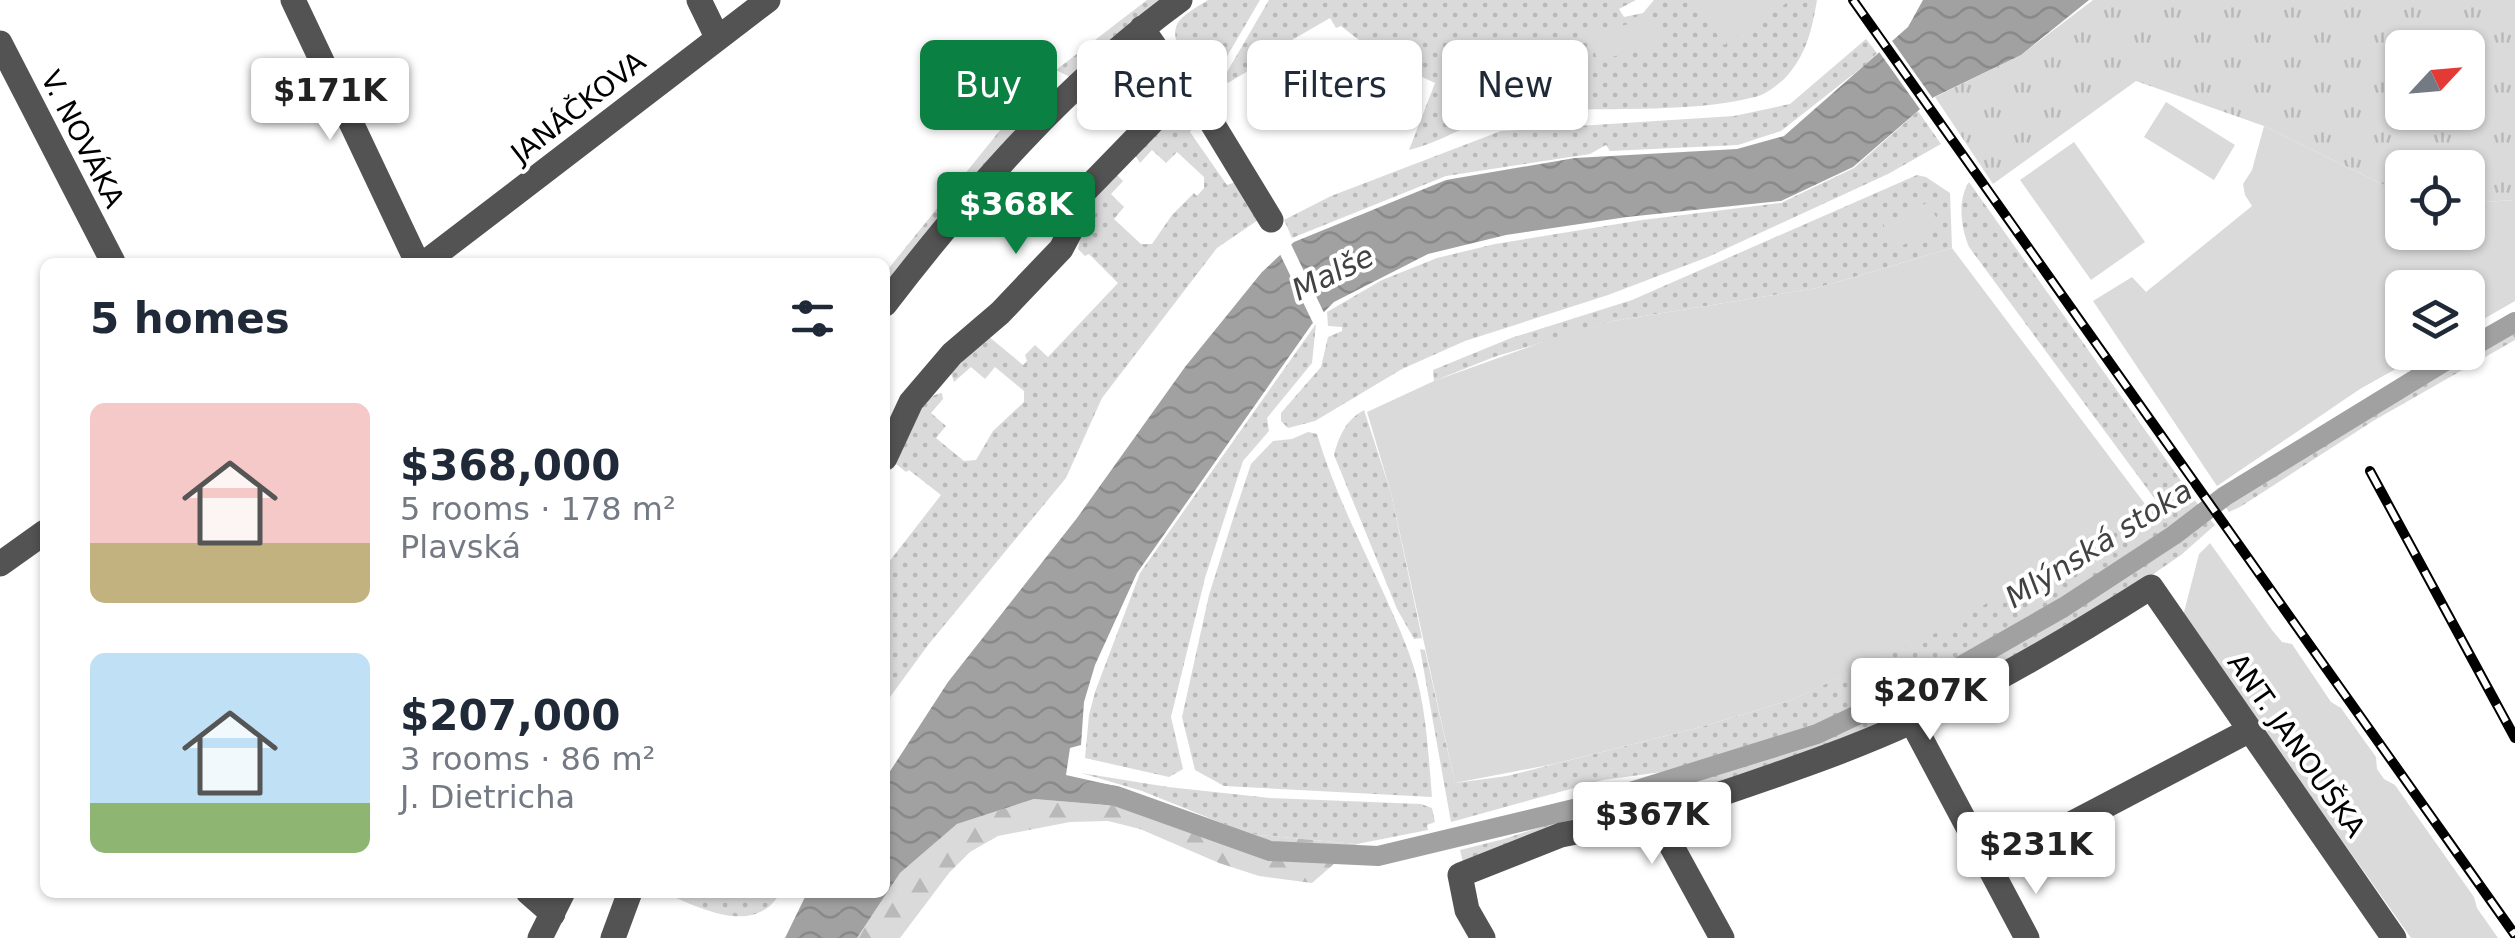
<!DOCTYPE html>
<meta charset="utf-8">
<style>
body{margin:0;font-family:"DejaVu Sans",sans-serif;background:#f2f2f3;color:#1f2937;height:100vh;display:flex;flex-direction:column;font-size:38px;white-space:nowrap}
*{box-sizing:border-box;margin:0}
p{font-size:32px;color:#747a83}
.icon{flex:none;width:55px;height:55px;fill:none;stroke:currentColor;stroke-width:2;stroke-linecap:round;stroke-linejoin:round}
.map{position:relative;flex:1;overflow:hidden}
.drawer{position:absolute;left:40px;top:258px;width:850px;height:640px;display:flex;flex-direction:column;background:#fff;border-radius:15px;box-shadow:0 2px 8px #0004}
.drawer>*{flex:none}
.guide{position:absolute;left:920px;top:40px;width:950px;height:90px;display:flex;gap:20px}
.needle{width:65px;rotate:64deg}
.fabs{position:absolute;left:2385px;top:30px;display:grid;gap:20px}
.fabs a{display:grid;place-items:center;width:100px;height:100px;border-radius:15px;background:#fff;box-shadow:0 2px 8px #0004;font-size:50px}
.price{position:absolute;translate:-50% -85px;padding:0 22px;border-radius:10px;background:#fff;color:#222;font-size:32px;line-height:65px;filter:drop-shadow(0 2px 5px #0008)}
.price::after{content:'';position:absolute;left:50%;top:60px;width:30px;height:22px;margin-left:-15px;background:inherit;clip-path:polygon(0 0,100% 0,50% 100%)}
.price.selected{background:#0b8043;color:#fff}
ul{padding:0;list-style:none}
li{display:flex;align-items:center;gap:30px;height:250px;padding:0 50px}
li span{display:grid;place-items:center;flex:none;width:280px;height:200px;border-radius:15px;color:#555}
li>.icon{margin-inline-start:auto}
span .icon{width:120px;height:120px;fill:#fffc;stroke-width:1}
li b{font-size:42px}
h2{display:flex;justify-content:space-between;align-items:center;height:120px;padding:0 50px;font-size:42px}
.chip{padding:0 35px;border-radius:15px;background:#fff;box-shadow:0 2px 8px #0004;font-size:35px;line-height:90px}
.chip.selected{background:#0b8043;color:#fff}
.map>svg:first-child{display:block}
</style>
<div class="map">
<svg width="2515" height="938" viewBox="0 0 2515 938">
<defs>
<pattern id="grass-dots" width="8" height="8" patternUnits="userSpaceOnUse" patternTransform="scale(2.5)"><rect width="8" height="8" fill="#dadada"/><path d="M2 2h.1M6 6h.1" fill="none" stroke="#b9b9b9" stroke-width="1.8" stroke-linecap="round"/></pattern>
<pattern id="forest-firs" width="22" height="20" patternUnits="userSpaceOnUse" patternTransform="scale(2.5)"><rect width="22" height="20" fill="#dadada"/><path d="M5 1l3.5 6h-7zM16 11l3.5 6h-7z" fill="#b9b9b9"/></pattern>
<pattern id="park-tufts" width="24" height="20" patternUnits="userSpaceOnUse" patternTransform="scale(2.5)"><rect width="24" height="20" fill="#dadada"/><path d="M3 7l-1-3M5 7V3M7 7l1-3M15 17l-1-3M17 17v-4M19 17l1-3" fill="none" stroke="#b9b9b9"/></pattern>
<pattern id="water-waves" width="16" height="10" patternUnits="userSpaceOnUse" patternTransform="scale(2.5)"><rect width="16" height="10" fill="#a1a1a1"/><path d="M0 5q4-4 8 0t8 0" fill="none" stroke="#898989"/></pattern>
</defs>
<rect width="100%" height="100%" fill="#fff"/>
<!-- grass -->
<path fill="url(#grass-dots)" d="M 1147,0 L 1162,0 L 1072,78 L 1056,70 Z
M 1208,0 L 1260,0 L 1219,70 L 1206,85 C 1195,69 1163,40 1180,20 C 1187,12 1199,6 1208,0 Z
M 1269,0 L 1636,0 L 1619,9 L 1624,17 L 1643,13 L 1654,0 L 1817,0 C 1812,29 1807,54 1786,77 C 1779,84 1765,95 1755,97 C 1680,116 1587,104 1510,114 C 1474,118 1444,142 1409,150 L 1435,83 L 1383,59 L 1341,26 L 1336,28 L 1330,18 L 1261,58 L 1263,62 L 1228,83 L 1224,77 Z
M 1866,39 L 1877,53 L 1865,65 L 1781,131 L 1738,145 L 1610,151 L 1606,145 L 1590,154 L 1446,176 L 1292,238 L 1284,220 L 1331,196 L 1501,131 L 1734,116 L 1790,104 Z
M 1035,87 L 1041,107 L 885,289 L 885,273 Z
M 1186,107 L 1197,122 L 1190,132 L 1227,185 L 1239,181 L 1261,218 L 1217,248 L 1102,398 L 1066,478 L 928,645 L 885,704 L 885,567 L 941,495 L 909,470 L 906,472 L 896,464 C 905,443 916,396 942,393 L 943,399 L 931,413 L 946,426 L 936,438 L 964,461 L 976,460 L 993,431 L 1024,402 L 1024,391 L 995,367 L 985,379 L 971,367 L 954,382 L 951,373 L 988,336 L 1023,365 L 1027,361 L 1025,355 L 1035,345 L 1048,357 L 1118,283 L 1089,254 L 1085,256 L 1078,249 L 1087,204 L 1115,173 L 1123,181 L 1111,194 L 1124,207 L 1114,219 L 1141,244 L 1152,244 L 1172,215 L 1194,193 L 1197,196 L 1204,188 L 1204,177 L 1177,152 L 1166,163 L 1152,150 L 1140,163 L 1135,155 L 1147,139 Z
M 1918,111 L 1941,144 L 1888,174 L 1708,257 L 1608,295 L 1465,341 L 1402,369 L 1315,421 L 1288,428 L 1281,421 L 1281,413 L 1321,367 L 1328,337 L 1342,331 L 1342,327 L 1328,326 L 1327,312 L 1382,280 L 1437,258 L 1495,244 L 1642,220 L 1781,203 L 1854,168 Z
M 1917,175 L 1926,177 L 1950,193 L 1952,248 L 1817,288 L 1613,321 L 1494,357 L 1434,381 L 1433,370 L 1511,338 L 1632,300 Z
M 1969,182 L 2199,506 L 2046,614 L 1909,687 L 1824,723 L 1669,771 L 1603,780 L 1451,822 L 1420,649 L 1425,650 L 1455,783 L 1507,776 L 1697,728 L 1791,700 L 1938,631 L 2148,508 L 2163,510 L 1969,247 C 1961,228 1957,200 1969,182 Z
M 1316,324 L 1312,363 L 1267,418 L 1269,431 L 1243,461 L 1205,578 L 1171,717 L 1183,769 L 1169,777 L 1085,758 L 1089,715 L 1095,692 L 1140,573 Z
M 2515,328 L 2515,340 L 2373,421 L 2240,507 L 2229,512 L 2224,505 L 2376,408 Z
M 1364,410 L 1391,493 L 1422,638 L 1414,639 L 1397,609 L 1334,455 C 1339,436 1346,420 1364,410 Z
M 1308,432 L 1317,434 C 1340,511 1381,579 1409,653 C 1426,698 1428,750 1432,797 L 1224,786 L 1195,770 L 1182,717 L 1209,595 L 1237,506 L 1251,464 L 1273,441 L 1292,439 Z
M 2209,518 L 2215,525 L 2181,555 L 2133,588 L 1968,686 L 1784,765 L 1464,866 L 1460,850 L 1504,839 L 1819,736 L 1883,709 L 2079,602 Z
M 1081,773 L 1168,787 L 1270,798 L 1421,804 L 1432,808 L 1435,822 L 1427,825 L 1428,830 L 1357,844 L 1249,834 L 1142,791 Z
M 665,893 L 780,893 C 755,937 700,908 665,893 Z"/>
<!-- forest -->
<path fill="url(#forest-firs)" d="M 1116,796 L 1192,813 L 1249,834 L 1357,844 L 1312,883 L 1259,876 L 1219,863 L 1140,829 L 1108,821 L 1070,822 L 998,836 L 970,852 L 949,873 L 900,938 L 857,938 L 900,873 L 957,824 L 1034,799 L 1117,806 Z"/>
<!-- park -->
<path fill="url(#park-tufts)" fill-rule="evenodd" d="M 2093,0 L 2515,0 L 2515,200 L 2468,203 L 2468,168 L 2402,168 L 2402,194 L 2264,126 L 2136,81 L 1993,184 L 1935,97 L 2021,55 ZM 2402,48 L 2468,48 L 2468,112 L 2402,112 Z"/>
<!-- garden -->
<path fill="#dadada" d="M 1694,0 L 1791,0 L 1724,45 Z
M 1655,18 L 1662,46 L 1597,60 L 1590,33 Z
M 2166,102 L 2235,145 L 2214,180 L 2144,137 Z
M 2264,126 L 2402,194 L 2402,232 L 2468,232 L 2468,203 L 2515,200 L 2515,301 L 2468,328 L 2468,288 L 2402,288 L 2402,352 L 2424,353 L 2360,389 L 2217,486 L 2093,301 L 2132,277 L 2146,292 L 2252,206 L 2245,195 L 2243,184 L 2252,170 Z
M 2074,142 L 2145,242 L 2091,280 L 2020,180 Z
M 1929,202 L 1941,228 L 1894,249 L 1883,223 Z
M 1952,248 L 2148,508 L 1938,632 L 1791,700 L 1697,728 L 1554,764 L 1455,783 L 1391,493 L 1367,412 L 1434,381 L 1554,338 L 1613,321 L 1817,288 Z
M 2210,543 L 2272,630 L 2282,642 L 2292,644 L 2331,702 L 2341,708 L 2376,757 L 2377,769 L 2384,779 L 2395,785 L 2474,897 L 2477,908 L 2498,938 L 2411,938 L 2183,616 L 2199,554 Z"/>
<!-- water -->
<path fill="url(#water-waves)" d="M 1923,0 L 2089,0 L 2021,55 L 1934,97 L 1853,167 L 1781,201 L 1627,217 L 1506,235 L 1428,254 L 1334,302 L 1312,324 L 1137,573 L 1095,665 L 1084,702 L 1081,745 L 1070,748 L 1066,775 L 1115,786 L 1118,806 L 1034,799 L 957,824 L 900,873 L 857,938 L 785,938 L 807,893 L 885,892 L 885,779 L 948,682 L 1077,518 L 1185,367 L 1262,272 L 1294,242 L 1446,180 L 1575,158 L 1737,149 L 1784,136 L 1908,27 Z"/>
<!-- pier -->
<path fill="#fff" d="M 1890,38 L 1936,103 L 1922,112 L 1877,49 Z
M 1289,240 L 1326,317 L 1313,323 L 1278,250 Z"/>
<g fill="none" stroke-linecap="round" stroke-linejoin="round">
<!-- canal -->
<path stroke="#a1a1a1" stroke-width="20" d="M 2468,349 L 2515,322
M 1090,792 L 1116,796 L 1270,851 L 1378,856 L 1582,807 L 1817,734 L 1961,666 L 2064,607 L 2174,535 L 2225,496 L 2460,352"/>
<!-- minor -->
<path stroke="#535353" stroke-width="25" d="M 293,0 L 417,262
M 699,0 L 717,37
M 1142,28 L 1184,89 L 1198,100 L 1271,220
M 0,43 L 113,262
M 426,262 L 768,0
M 885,304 C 972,191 1065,84 1180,0
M 885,458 L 911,402 L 952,354 L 1000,313 L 1061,249 L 1070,232 L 1076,200 L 1184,89
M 0,564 L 45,532
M 1912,722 L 2027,938
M 1660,825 L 1674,810 C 1754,782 1835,757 1911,722 C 1994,684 2074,636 2151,587 L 2394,938
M 1660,825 L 1722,938
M 1989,867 L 2250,730
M 528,892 L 553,914
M 540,938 L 563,892
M 613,938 L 630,892
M 1483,938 L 1467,910 L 1460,875 L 1561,835 L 1626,822 L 1660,825"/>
<!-- rail casing -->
<g stroke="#000" stroke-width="10">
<path id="rail" d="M 1853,0 L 2515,935
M 2370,471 L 2515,738"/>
</g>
<!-- rail -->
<use href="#rail" stroke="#fff" stroke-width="6" stroke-dasharray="19" stroke-linecap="butt"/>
</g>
<g text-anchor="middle" stroke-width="8" stroke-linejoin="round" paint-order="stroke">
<!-- street labels -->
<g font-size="28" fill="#000" stroke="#fff">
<text transform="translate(578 107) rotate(-38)" y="10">JANÁČKOVA</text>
<text transform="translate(83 139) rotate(63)" y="10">V. NOVÁKA</text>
<text transform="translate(2297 745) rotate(55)" y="10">ANT. JANOUŠKA</text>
</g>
<!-- water labels -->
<g font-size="30" font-style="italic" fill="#424242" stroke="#fff">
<text transform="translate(1333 273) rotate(-26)" y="10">Malše</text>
<text transform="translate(2099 544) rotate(-32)" y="10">Mlýnská stoka</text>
</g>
</g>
</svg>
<div class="fabs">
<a><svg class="needle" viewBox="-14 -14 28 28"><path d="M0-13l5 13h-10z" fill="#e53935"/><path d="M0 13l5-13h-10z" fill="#747a83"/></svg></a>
<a><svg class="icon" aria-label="locate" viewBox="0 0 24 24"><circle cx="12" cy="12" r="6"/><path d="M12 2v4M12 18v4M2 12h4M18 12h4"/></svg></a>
<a><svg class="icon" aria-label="layers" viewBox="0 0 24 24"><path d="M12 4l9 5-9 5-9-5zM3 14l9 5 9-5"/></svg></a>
</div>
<b class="price" style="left:330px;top:143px">$171K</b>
<b class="price selected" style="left:1016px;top:257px">$368K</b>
<b class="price" style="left:1930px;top:743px">$207K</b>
<b class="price" style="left:1652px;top:867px">$367K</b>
<b class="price" style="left:2036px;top:897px">$231K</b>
<div class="guide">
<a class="chip selected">Buy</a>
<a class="chip">Rent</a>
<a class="chip">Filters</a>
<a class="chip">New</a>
</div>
<section class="drawer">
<h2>5 homes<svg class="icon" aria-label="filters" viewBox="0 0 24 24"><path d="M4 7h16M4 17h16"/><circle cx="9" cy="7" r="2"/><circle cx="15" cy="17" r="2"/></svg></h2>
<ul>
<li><span style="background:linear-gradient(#f6c9c9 70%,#c2b280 0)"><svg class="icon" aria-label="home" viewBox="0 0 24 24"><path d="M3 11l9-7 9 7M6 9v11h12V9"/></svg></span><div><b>$368,000</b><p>5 rooms · 178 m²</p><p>Plavská</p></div></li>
<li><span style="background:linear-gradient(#bfe0f5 75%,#8fb573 0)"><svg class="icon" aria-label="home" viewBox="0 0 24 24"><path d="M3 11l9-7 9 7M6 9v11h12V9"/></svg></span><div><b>$207,000</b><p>3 rooms · 86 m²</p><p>J. Dietricha</p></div></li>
</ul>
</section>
</div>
